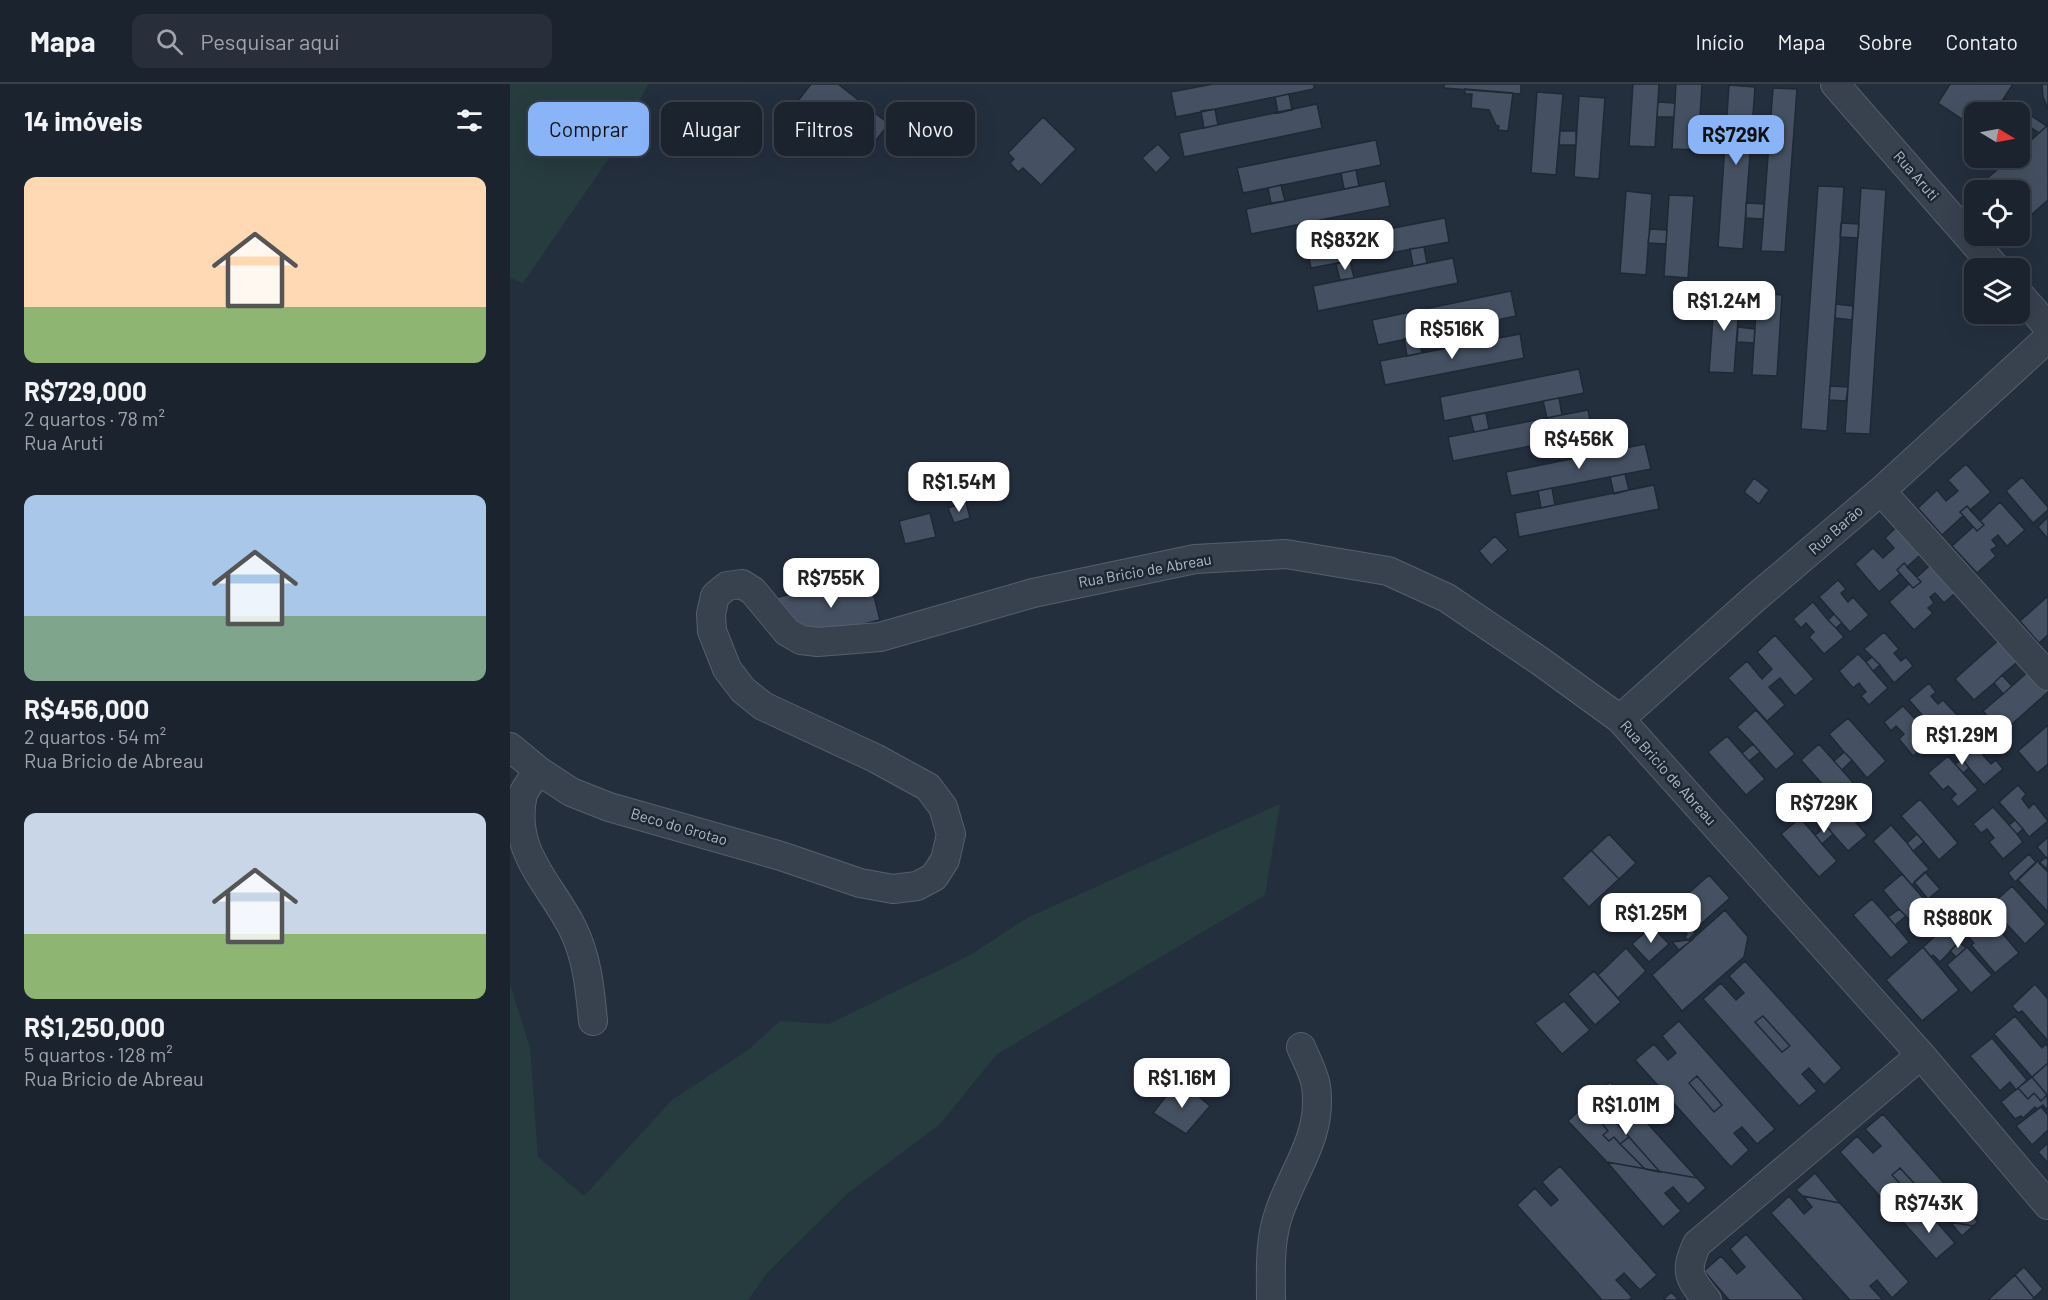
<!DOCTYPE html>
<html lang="pt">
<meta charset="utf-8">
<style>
body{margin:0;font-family:Barlow,sans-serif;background:#282f3a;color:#f1f3f6;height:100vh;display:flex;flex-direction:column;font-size:22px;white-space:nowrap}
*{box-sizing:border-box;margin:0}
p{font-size:20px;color:#a0a4aa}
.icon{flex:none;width:33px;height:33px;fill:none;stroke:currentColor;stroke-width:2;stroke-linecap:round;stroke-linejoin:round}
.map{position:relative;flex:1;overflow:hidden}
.sheet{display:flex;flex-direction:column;background:#1b232e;width:510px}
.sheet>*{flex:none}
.top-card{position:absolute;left:18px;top:18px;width:570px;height:54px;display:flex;gap:12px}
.needle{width:39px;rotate:100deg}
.fabs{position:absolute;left:1454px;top:18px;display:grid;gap:12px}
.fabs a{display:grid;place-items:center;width:66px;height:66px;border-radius:12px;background:#1b232e;box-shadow:0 6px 24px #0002,0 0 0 2px #39404a;font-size:30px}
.price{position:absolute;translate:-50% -51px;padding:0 14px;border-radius:12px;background:#fff;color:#222;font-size:20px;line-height:39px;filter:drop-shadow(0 2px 3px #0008)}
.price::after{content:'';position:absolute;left:50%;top:36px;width:18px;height:14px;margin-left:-9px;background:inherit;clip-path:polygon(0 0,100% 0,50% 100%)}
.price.selected{background:#8ab4f8;color:#111}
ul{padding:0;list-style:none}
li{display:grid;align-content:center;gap:12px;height:318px;padding:0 24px}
li span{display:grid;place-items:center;height:186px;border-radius:12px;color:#555}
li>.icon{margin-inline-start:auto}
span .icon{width:108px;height:108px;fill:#fffc;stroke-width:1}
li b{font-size:26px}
h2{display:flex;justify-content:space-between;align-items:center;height:72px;padding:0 24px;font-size:26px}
.pill{padding:0 21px;border-radius:12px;background:#1b232e;box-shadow:0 6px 24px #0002,0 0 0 2px #39404a;font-size:21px;line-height:54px}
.pill.selected{background:#8ab4f8;color:#111}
header{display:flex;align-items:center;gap:36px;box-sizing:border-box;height:84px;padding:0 30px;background:#1b232e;border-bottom:2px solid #39404a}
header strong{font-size:28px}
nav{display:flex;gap:33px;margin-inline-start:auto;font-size:21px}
.search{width:420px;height:54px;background:#282f3a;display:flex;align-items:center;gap:15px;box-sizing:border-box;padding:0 21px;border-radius:12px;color:#a0a4aa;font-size:22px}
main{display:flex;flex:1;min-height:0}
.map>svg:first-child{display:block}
</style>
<header>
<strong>Mapa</strong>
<div class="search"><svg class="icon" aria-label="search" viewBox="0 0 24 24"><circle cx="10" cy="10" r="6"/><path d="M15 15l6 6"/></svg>Pesquisar aqui</div>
<nav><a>Início</a><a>Mapa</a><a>Sobre</a><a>Contato</a></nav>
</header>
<main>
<section class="sheet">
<h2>14 imóveis<svg class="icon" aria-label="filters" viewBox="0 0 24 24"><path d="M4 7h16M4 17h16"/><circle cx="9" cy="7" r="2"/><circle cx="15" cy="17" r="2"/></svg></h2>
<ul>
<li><span style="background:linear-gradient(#ffd9b3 70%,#8fb573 0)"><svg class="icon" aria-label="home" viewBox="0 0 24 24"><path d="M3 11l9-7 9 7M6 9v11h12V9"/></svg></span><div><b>R$729,000</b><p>2 quartos · 78 m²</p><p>Rua Aruti</p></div></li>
<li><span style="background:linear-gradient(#a9c7e8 65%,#7fa58c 0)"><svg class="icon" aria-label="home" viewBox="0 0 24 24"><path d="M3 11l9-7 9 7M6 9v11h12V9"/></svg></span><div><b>R$456,000</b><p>2 quartos · 54 m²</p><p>Rua Bricio de Abreau</p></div></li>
<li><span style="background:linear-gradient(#c9d6e8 65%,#8fb573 0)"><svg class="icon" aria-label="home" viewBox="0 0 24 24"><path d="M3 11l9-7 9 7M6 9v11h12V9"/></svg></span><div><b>R$1,250,000</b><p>5 quartos · 128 m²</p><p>Rua Bricio de Abreau</p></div></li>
</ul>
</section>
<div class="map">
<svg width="1538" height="1216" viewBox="0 0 1538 1216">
<rect width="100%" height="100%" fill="#242f3e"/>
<!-- green -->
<path fill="#263c3f" d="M 0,0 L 138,0 L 110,58 L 13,199 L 0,194 Z
M 770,720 L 755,811 L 487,970 L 430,1040 L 338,1109 L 257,1189 L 238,1216 L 0,1216 L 0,900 L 20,964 L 28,1073 L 74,1112 L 162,1016 L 238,966 L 270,937 L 319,940 L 460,871 L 519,833 Z"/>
<!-- building -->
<path fill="#455162" stroke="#1f2835" stroke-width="1.5" d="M 301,0 L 328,0 L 379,40 L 354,71 L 287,18 Z
M 703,0 L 804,0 L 804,5 L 666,33 L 661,8 Z
M 934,0 L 1011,0 L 1011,10 L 934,4 Z
M 1123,0 L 1149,0 L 1145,63 L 1119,62 Z
M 1166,0 L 1192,0 L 1188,66 L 1162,65 Z
M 1440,0 L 1503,0 L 1485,28 L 1464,28 L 1464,43 L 1428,19 Z
M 1532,0 L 1538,0 L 1538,25 L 1533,13 Z
M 1219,1 L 1245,3 L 1233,165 L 1208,163 Z
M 1263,4 L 1287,5 L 1275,168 L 1251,167 Z
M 955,5 L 1003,9 L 998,47 L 988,46 L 989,42 L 986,41 L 979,26 L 961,24 L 962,10 L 955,10 Z
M 1027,8 L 1053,10 L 1046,91 L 1021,89 Z
M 779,10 L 782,26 L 768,29 L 765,13 Z
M 1069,12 L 1095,14 L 1089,95 L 1064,93 Z
M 1494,14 L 1537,42 L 1529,49 L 1509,36 L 1509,28 L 1498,28 L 1489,22 Z
M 1148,18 L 1165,19 L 1164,33 L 1147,33 Z
M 807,20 L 812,44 L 674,73 L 669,49 Z
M 705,25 L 708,41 L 694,44 L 691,27 Z
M 533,33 L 566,65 L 531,101 L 513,84 L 508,88 L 500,79 L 504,75 L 498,69 Z
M 1242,34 L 1260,35 L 1259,51 L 1241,49 Z
M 1538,41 L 1538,116 L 1512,139 L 1509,135 L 1509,106 L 1484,106 L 1475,96 L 1501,74 L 1509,74 L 1509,67 Z
M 1050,47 L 1066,47 L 1066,61 L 1049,61 Z
M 866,56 L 871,81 L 733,109 L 727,84 Z
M 648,60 L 661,74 L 646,89 L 632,74 Z
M 846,86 L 849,102 L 834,105 L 831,89 Z
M 1475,96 L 1484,106 L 1464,106 Z
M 875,97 L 880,122 L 741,150 L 736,125 Z
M 771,101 L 775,117 L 761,119 L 758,104 Z
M 1308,102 L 1334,103 L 1317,347 L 1291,345 Z
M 1351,104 L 1376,106 L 1360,350 L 1335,349 Z
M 1116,107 L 1142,110 L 1136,191 L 1110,189 Z
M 1159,111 L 1184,112 L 1178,194 L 1154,192 Z
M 1236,119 L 1254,120 L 1253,135 L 1236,134 Z
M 935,134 L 939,158 L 801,184 L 796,161 Z
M 1331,139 L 1349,140 L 1348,154 L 1330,153 Z
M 1140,145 L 1157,146 L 1156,160 L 1138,159 Z
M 914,163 L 917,179 L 903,182 L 900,165 Z
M 943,174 L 948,199 L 808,227 L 803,202 Z
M 840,177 L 844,194 L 830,196 L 826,180 Z
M 1205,206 L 1230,208 L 1224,289 L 1199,288 Z
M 1001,207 L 1006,232 L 868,261 L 862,236 Z
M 1247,209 L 1272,211 L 1267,292 L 1242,291 Z
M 1326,220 L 1343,222 L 1342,236 L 1325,234 Z
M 981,238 L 984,254 L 969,257 L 966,241 Z
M 1228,243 L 1245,245 L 1244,259 L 1227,258 Z
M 1010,250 L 1014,274 L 875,301 L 870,277 Z
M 909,253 L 912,269 L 897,272 L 894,255 Z
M 1069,285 L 1074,309 L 934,337 L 930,313 Z
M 1320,302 L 1338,303 L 1336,317 L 1319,316 Z
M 1049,314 L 1052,331 L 1037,334 L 1033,317 Z
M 1078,326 L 1083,350 L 943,377 L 938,353 Z
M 976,329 L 979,345 L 964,348 L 960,332 Z
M 1135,360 L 1141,385 L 1001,412 L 996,388 Z
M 1456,380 L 1481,408 L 1460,426 L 1470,437 L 1490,418 L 1515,446 L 1497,462 L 1488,451 L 1482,456 L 1487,462 L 1481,466 L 1486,472 L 1467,489 L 1442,462 L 1463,443 L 1453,432 L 1432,451 L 1408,424 L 1427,406 L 1436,417 L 1448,407 L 1438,396 Z
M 1115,390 L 1119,406 L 1104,410 L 1100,393 Z
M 1512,393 L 1538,423 L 1538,426 L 1523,439 L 1496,407 Z
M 1244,394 L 1259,406 L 1249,420 L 1234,408 Z
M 1144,401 L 1149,425 L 1009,453 L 1005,429 Z
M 1042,404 L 1045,421 L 1031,424 L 1028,407 Z
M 456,418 L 460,434 L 444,439 L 438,424 Z
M 1457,422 L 1474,441 L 1467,447 L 1450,428 Z
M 420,429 L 426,453 L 395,460 L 389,437 Z
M 1538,433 L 1538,455 L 1528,443 Z
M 1394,436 L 1418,464 L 1397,483 L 1407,493 L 1428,474 L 1453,502 L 1434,519 L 1425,509 L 1420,513 L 1424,519 L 1418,524 L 1423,529 L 1404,546 L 1379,518 L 1399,500 L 1390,490 L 1369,508 L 1345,480 L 1363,464 L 1373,474 L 1384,464 L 1375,454 Z
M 985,452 L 998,466 L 981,481 L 969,467 Z
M 1394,479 L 1411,498 L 1403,504 L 1387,486 Z
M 360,496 L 370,536 L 293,555 L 265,514 L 300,505 L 301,512 Z
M 1328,496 L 1336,505 L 1331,509 L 1338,518 L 1343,513 L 1359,531 L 1340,548 L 1332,539 L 1326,544 L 1334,553 L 1314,570 L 1299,553 L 1304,548 L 1296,539 L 1291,544 L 1283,535 L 1303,518 L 1318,536 L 1324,530 L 1309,513 Z
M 1538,512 L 1538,551 L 1529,559 L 1510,537 Z
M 1324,530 L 1332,539 L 1326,544 L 1318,536 Z
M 1374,548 L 1389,565 L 1384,569 L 1391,577 L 1396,573 L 1403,582 L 1384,599 L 1370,581 L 1363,587 L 1378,604 L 1359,621 L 1351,612 L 1356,608 L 1349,599 L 1343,604 L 1329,587 L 1348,570 L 1356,578 L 1362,573 L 1354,565 Z
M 1265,551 L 1304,595 L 1285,612 L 1270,594 L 1259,603 L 1275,621 L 1257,637 L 1218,594 L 1237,577 L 1252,595 L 1262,585 L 1247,568 Z
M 1492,553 L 1512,574 L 1492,591 L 1502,602 L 1521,585 L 1538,605 L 1538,608 L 1492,649 L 1473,627 L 1493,610 L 1484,599 L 1464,616 L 1445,595 Z
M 1362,573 L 1370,581 L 1363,587 L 1356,578 Z
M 1492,591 L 1502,602 L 1493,610 L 1484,599 Z
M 1419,599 L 1426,608 L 1421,612 L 1428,620 L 1433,616 L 1449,633 L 1429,650 L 1422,642 L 1416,647 L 1423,655 L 1403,672 L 1389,655 L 1394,650 L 1386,642 L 1381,647 L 1374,638 L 1393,622 L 1408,638 L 1414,633 L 1399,616 Z
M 1246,626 L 1285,670 L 1266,686 L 1250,668 L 1239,677 L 1255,695 L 1236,711 L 1198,668 L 1217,652 L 1232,669 L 1243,660 L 1227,643 Z
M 1414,633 L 1422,642 L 1416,647 L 1408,638 Z
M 1338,634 L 1376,677 L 1357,694 L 1342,676 L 1332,686 L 1347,703 L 1329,719 L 1291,676 L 1309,660 L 1324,677 L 1334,668 L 1319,650 Z
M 1538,641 L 1538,680 L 1527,689 L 1508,667 Z
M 1463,650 L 1478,667 L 1473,671 L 1481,680 L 1486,676 L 1493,685 L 1474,701 L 1459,684 L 1453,689 L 1468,706 L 1448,723 L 1441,715 L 1446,710 L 1438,702 L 1433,706 L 1418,689 L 1438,672 L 1445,680 L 1452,675 L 1444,666 Z
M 1243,660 L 1250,668 L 1239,677 L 1232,669 Z
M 1334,668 L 1342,676 L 1332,686 L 1324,677 Z
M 1452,675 L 1459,684 L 1453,689 L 1445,680 Z
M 1508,701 L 1516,710 L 1512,715 L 1519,724 L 1524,719 L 1538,737 L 1519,753 L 1513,745 L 1507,750 L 1513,758 L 1493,775 L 1479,758 L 1484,754 L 1477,745 L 1471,749 L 1463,740 L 1483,723 L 1499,741 L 1505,736 L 1489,718 Z
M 1319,708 L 1357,751 L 1338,767 L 1323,750 L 1312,760 L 1327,777 L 1309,793 L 1271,750 L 1290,734 L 1305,751 L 1316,742 L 1300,725 Z
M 1410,715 L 1448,759 L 1429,776 L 1414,758 L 1403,767 L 1419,785 L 1402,801 L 1363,757 L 1381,741 L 1397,759 L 1407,750 L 1391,732 Z
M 1505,736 L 1513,745 L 1507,750 L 1499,741 Z
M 1316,742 L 1323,750 L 1312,760 L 1305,751 Z
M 1099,750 L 1126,779 L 1079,823 L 1052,794 Z
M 1407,750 L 1414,758 L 1403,767 L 1397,759 Z
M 1538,753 L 1538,776 L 1527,763 Z
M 1081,766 L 1109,795 L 1079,823 L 1052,794 Z
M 1519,770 L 1526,778 L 1505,798 L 1498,789 Z
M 1536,773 L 1538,776 L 1537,787 L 1529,779 Z
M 1528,777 L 1538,786 L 1538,828 L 1508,796 Z
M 1415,788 L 1430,805 L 1418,815 L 1404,798 Z
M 1392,790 L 1430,833 L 1410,848 L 1396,832 L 1385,841 L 1399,858 L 1381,874 L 1343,831 L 1362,815 L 1378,833 L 1389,825 L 1373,806 Z
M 1199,791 L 1220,814 L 1183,847 L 1185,849 L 1178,856 L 1175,853 L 1177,850 L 1170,842 L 1166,845 L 1154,831 Z
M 1502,802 L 1536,840 L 1515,860 L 1480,822 Z
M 1468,814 L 1477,823 L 1466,832 L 1475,842 L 1481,836 L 1509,869 L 1485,889 L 1461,861 L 1464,859 L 1450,843 L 1447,846 L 1441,838 Z
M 1389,825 L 1396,832 L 1385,841 L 1378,833 Z
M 1215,826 L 1238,853 L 1234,873 L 1172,927 L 1142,891 Z
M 1441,838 L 1454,853 L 1430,878 L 1423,871 L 1421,873 L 1413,863 Z
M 1142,842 L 1159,860 L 1139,878 L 1122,860 Z
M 1178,856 L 1182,856 L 1169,866 L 1162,858 Z
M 1449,858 L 1456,864 L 1446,873 L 1440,867 Z
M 1413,863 L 1449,906 L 1412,937 L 1376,896 Z
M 1457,863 L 1482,891 L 1461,909 L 1437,881 Z
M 1116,864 L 1136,887 L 1108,914 L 1088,891 Z
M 1235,877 L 1332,984 L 1314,1001 L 1299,984 L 1292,990 L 1307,1007 L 1289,1022 L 1193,915 L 1211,899 L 1226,916 L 1234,909 L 1219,892 Z
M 1084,887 L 1111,918 L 1085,941 L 1058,910 Z
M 1525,900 L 1538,915 L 1538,957 L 1512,927 L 1508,929 L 1502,922 Z
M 1054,917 L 1080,946 L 1052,970 L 1025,939 Z
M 1253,932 L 1280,962 L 1272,968 L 1245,938 Z
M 1505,932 L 1532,964 L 1536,960 L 1538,963 L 1538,979 L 1522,993 L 1484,950 Z
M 1169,937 L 1265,1045 L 1247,1060 L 1232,1043 L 1224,1049 L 1239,1066 L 1221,1083 L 1125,976 L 1144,960 L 1158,976 L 1166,969 L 1152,952 Z
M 1482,954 L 1517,996 L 1506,1006 L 1500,998 L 1490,1007 L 1460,972 Z
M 1537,980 L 1538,980 L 1538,1012 L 1522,993 Z
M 1187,992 L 1212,1021 L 1204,1028 L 1179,999 Z
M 1522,993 L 1537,1011 L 1531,1017 L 1524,1009 L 1518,1015 L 1508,1004 Z
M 1100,998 L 1187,1094 L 1097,1078 L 1058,1037 L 1075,1021 L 1090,1037 L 1098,1030 L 1083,1013 Z
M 664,1002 L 679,1004 L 700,1022 L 676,1050 L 643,1029 Z
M 1508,1004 L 1518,1015 L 1524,1009 L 1531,1017 L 1537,1011 L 1538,1023 L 1536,1025 L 1533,1021 L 1527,1025 L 1525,1023 L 1513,1034 L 1511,1032 L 1505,1035 L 1491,1018 Z
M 1531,1023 L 1538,1031 L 1538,1046 L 1522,1061 L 1506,1042 Z
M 1098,1030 L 1119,1053 L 1110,1060 L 1104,1053 L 1099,1057 L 1093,1051 L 1098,1047 L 1090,1037 Z
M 1373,1030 L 1468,1138 L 1463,1142 L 1385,1129 L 1330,1068 L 1347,1052 L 1363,1069 L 1371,1062 L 1355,1045 Z
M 1119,1053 L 1150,1088 L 1135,1085 L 1110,1060 Z
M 1538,1059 L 1538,1079 L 1528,1068 Z
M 1097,1078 L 1187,1094 L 1196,1104 L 1178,1120 L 1163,1103 L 1155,1109 L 1171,1127 L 1153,1143 Z
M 1050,1082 L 1147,1191 L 1130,1206 L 1114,1189 L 1106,1196 L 1122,1213 L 1119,1216 L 1092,1216 L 1007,1121 L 1025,1104 L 1041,1122 L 1048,1116 L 1032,1098 Z
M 1390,1084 L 1440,1138 L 1425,1136 L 1382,1091 Z
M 1305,1089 L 1330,1119 L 1293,1112 L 1286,1106 Z
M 1279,1112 L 1294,1130 L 1302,1123 L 1293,1112 L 1330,1119 L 1399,1198 L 1382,1214 L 1367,1196 L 1360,1202 L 1373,1216 L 1340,1216 L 1261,1129 Z
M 1385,1129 L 1425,1136 L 1445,1159 L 1426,1175 Z
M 1440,1138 L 1463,1142 L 1452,1152 Z
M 1236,1150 L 1295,1216 L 1219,1216 L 1194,1187 L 1211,1172 L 1227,1190 L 1235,1183 L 1220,1165 Z
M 1514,1183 L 1533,1205 L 1524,1214 L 1505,1191 Z
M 1505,1191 L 1524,1214 L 1522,1216 L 1478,1216 Z
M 1161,1208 L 1169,1216 L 1153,1216 Z"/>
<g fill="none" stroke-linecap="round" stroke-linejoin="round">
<!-- minor casing -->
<g stroke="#565f6c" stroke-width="30">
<path id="minor" d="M 1325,0 L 1486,184
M 1509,210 L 1538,243
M 1371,407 L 1538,592
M 1110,635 L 1244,515 L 1371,407 L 1538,254
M 0,663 L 29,687 L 61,708 L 99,723 L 271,772 L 350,799 L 383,805 L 407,802 L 424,793 L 435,776 L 441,750 L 433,723 L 418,703 L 365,674 L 253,622 L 233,606 L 217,585 L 202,547 L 201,530 L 205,512 L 217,502 L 232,500 L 243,507 L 277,548 L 291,556 L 308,558 L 370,553 L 523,509 L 685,475 L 776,470 L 878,487 L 937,514 L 1030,577 L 1110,635 L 1411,971 L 1538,1121
M 29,687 C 23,694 17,702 13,710 C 0,767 39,798 62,843 C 77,872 80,905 83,937
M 761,1216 C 761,1186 759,1157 769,1129 C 784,1084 813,1052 806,1002 C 804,989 796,975 791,963
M 1197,1216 C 1179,1194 1174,1188 1187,1160 L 1411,971"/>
</g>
<!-- minor -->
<use href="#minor" stroke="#38414e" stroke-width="28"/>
</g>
<g text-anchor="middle" stroke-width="5" stroke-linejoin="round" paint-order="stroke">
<!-- street labels -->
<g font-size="15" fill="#b4bcc9" stroke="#1d2633">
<text transform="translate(1406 92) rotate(49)" y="5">Rua Aruti</text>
<text transform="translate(1326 446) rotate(-41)" y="5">Rua Barão</text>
<text transform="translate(635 487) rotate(-10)" y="5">Rua Bricio de Abreau</text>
<text transform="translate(1158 689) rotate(48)" y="5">Rua Bricio de Abreau</text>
<text transform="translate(169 743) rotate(16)" y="5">Beco do Grotao</text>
</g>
</g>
</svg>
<div class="fabs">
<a><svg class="needle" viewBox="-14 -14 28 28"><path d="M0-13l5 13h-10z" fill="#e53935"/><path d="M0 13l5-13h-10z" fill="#a0a4aa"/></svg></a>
<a><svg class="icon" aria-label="locate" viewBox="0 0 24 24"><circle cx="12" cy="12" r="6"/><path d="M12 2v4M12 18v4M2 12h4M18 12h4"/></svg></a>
<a><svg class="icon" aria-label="layers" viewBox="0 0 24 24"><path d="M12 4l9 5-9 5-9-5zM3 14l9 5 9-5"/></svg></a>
</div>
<b class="price selected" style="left:1226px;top:82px">R$729K</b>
<b class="price" style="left:835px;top:187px">R$832K</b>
<b class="price" style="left:1214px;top:248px">R$1.24M</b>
<b class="price" style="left:942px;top:276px">R$516K</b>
<b class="price" style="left:1069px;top:386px">R$456K</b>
<b class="price" style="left:449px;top:429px">R$1.54M</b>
<b class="price" style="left:321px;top:525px">R$755K</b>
<b class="price" style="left:1452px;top:682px">R$1.29M</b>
<b class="price" style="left:1314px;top:750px">R$729K</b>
<b class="price" style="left:1141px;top:860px">R$1.25M</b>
<b class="price" style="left:1448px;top:865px">R$880K</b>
<b class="price" style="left:672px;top:1025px">R$1.16M</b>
<b class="price" style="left:1116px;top:1052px">R$1.01M</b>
<b class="price" style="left:1419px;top:1150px">R$743K</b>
<div class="top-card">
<a class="pill selected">Comprar</a>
<a class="pill">Alugar</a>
<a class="pill">Filtros</a>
<a class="pill">Novo</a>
</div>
</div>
</main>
